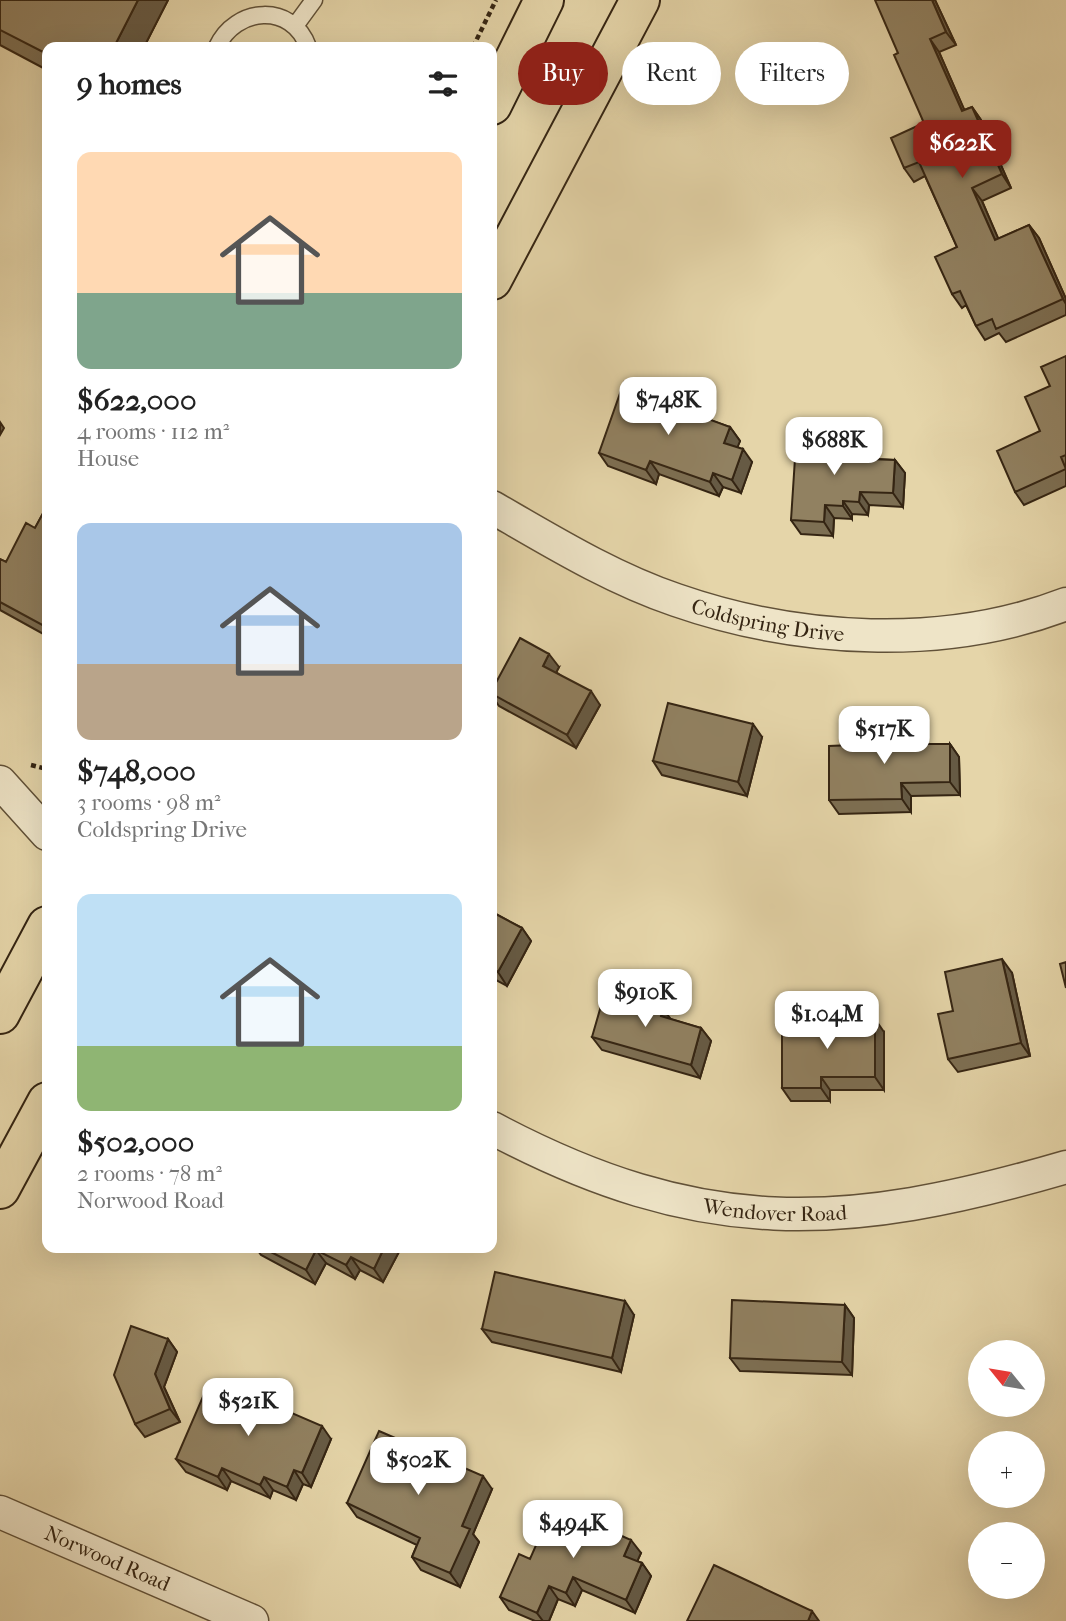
<!DOCTYPE html>
<meta charset="utf-8">
<style>
body{margin:0;font-family:"IM FELL French Canon",serif;background:#f2f2f2;color:#222;height:100vh;display:flex;flex-direction:column;font-size:26px;white-space:nowrap}
*{box-sizing:border-box;margin:0}
p{font-size:23px;color:#767676}
.icon{flex:none;width:38px;height:38px;fill:none;stroke:currentColor;stroke-width:2;stroke-linecap:round;stroke-linejoin:round}
.map{position:relative;flex:1;overflow:hidden}
.drawer{position:absolute;left:42px;top:42px;width:455px;height:1211px;display:flex;flex-direction:column;background:#fff;border-radius:14px;box-shadow:0 7px 28px #0002}
.drawer>*{flex:none}
.top-card{position:absolute;left:518px;top:42px;width:443px;height:63px;display:flex;gap:14px}
.needle{width:46px;rotate:300deg}
.controls{position:absolute;left:968px;top:1340px;display:grid;gap:14px}
.controls a{display:grid;place-items:center;width:77px;height:77px;border-radius:50%;background:#fff;box-shadow:0 7px 28px #0002;font-size:35px}
.price{position:absolute;translate:-50% -60px;padding:0 16px;border-radius:14px;background:#fff;color:#222;font-size:23px;line-height:46px;filter:drop-shadow(0 2px 4px #0008)}
.price::after{content:'';position:absolute;left:50%;top:42px;width:21px;height:16px;margin-left:-10px;background:inherit;clip-path:polygon(0 0,100% 0,50% 100%)}
.price.active{background:#8f2418;color:#fff}
ul{padding:0;list-style:none}
li{display:grid;align-content:center;gap:14px;height:371px;padding:0 35px}
li span{display:grid;place-items:center;height:217px;border-radius:14px;color:#555}
li>.icon{margin-inline-start:auto}
span .icon{width:126px;height:126px;fill:#fffc;stroke-width:1}
li b{font-size:30px}
h2{display:flex;justify-content:space-between;align-items:center;height:84px;padding:0 35px;font-size:30px}
.chip{padding:0 24px;border-radius:32px;background:#fff;box-shadow:0 7px 28px #0002;font-size:24px;line-height:63px}
.chip.active{background:#8f2418;color:#fff}
.map>svg:first-child{display:block}
</style>
<div class="map">
<svg width="1066" height="1621" viewBox="0 0 1066 1621">
<rect width="100%" height="100%" fill="#e5d5a9"/>
<filter id="stains"><feTurbulence type="fractalNoise" baseFrequency=".00286" numOctaves="4"/><feColorMatrix values="0 0 0 0 .2 0 0 0 0 .09 0 0 0 0 .02 0 0 0 .5 -.17"/></filter>
<radialGradient id="worn" r=".72"><stop offset=".6" stop-color="#630" stop-opacity="0"/><stop offset="1" stop-color="#630" stop-opacity=".3"/></radialGradient>
<g fill="none" stroke-linecap="round" stroke-linejoin="round">
<!-- service casing -->
<g stroke="#615138" stroke-width="19">
<path id="service" d="M 295,26 L 314,0
M 217,47 C 235,7 292,2 308,47"/>
</g>
<!-- minor casing -->
<g stroke="#615138" stroke-width="35">
<g id="minor">
<path id="s1" d="M 492,507 C 551,541 611,578 676,600 C 797,642 944,651 1066,604"/>
<path d="M 0,782 L 47,834"/>
<path id="s2" d="M 492,1128 C 701,1239 844,1232 1066,1167"/>
<path id="s3" d="M 0,1512 L 252,1621"/>
</g>
</g>
<!-- trunk casing -->
<g stroke="#352513" stroke-width="42">
<path id="trunk" d="M 492,105 L 544,0
M 492,280 L 640,0
M 0,1014 L 47,926
M 0,1189 L 47,1102"/>
</g>
<!-- path -->
<path stroke="#352513" stroke-width="4.5" stroke-dasharray="5 3.5" stroke-linecap="butt" d="M 473,47 L 496,0
M 31,765 L 47,769"/>
<!-- service -->
<use href="#service" stroke="#eee4c7" stroke-width="16"/>
<!-- minor -->
<use href="#minor" stroke="#eee4c7" stroke-width="32"/>
<!-- trunk -->
<use href="#trunk" stroke="#e5d5a9" stroke-width="38"/>
</g>
<!-- wall -->
<path fill="#7d6f53" stroke="#352513" stroke-width="2" d="M 0,0 L 168,0 L 144,47 L 47,47 L 47,70 L 0,45 Z
M 935,0 L 956,45 L 939,52 L 964,110 L 972,107 L 981,120 L 1011,188 L 982,201 L 998,239 L 1029,225 L 1039,238 L 1066,299 L 1066,315 L 1006,342 L 999,333 L 985,340 L 976,326 L 966,305 L 962,308 L 952,294 L 957,247 L 925,176 L 914,182 L 904,168 L 924,123 L 898,53 Z
M 1066,356 L 1066,486 L 1024,505 L 1015,492 L 1040,431 L 1050,386 Z
M 672,399 L 679,409 L 730,427 L 740,441 L 737,447 L 752,462 L 741,493 L 723,487 L 719,496 L 659,474 L 656,484 L 608,466 L 599,453 Z
M 847,436 L 856,449 L 856,458 L 895,460 L 905,473 L 903,507 L 869,505 L 868,515 L 852,514 L 852,519 L 834,518 L 833,536 L 801,534 L 791,520 L 816,444 Z
M 47,506 L 47,636 L 0,610 L 0,559 L 6,562 L 35,528 Z
M 559,667 L 556,672 L 600,705 L 576,748 L 499,706 L 492,696 L 492,690 Z
M 895,730 L 904,744 L 950,744 L 959,757 L 960,795 L 911,796 L 911,812 L 839,814 L 829,800 L 853,745 Z
M 762,737 L 747,796 L 662,775 L 653,761 Z
M 492,912 L 522,928 L 531,941 L 507,986 L 492,978 Z
M 1012,973 L 1030,1056 L 958,1072 L 948,1059 L 953,1011 Z
M 663,1009 L 670,1019 L 701,1028 L 711,1041 L 700,1078 L 602,1050 L 592,1037 Z
M 884,1032 L 884,1090 L 830,1090 L 830,1101 L 791,1101 L 782,1088 Z
M 256,1248 L 401,1248 L 383,1282 L 360,1270 L 355,1279 L 326,1263 L 315,1284 L 261,1255 Z
M 845,1305 L 854,1318 L 852,1375 L 740,1371 L 730,1358 Z
M 634,1315 L 621,1372 L 492,1342 L 482,1329 Z
M 168,1339 L 177,1352 L 164,1387 L 180,1422 L 145,1437 L 135,1424 Z
M 331,1439 L 311,1487 L 303,1484 L 296,1500 L 273,1490 L 270,1498 L 231,1481 L 227,1490 L 186,1472 L 176,1459 Z
M 492,1489 L 473,1534 L 479,1542 L 460,1587 L 421,1570 L 412,1557 L 417,1545 L 357,1517 L 347,1503 Z
M 559,1523 L 621,1535 L 641,1553 L 637,1561 L 642,1563 L 651,1576 L 635,1613 L 582,1590 L 575,1606 L 558,1599 L 549,1621 L 535,1621 L 509,1610 L 500,1597 Z"/>
<!-- shaded-wall -->
<path fill="#665a44" stroke="#352513" stroke-width="2" d="M 138,0 L 168,0 L 144,47 L 114,47 Z
M 932,0 L 935,0 L 956,45 L 946,32 Z
M 930,39 L 939,52 L 971,125 L 962,111 Z
M 972,107 L 981,120 L 1011,188 L 1002,174 Z
M 972,188 L 982,201 L 1005,254 L 995,240 Z
M 1029,225 L 1039,238 L 1066,299 L 1066,304 L 1063,299 Z
M 672,399 L 681,412 L 670,405 Z
M 0,422 L 4,428 L 0,435 Z
M 730,427 L 740,441 L 734,456 L 724,443 Z
M 847,436 L 856,449 L 855,471 L 845,458 Z
M 743,449 L 752,462 L 741,493 L 732,480 Z
M 895,460 L 905,473 L 903,507 L 893,493 Z
M 650,461 L 659,474 L 656,484 L 646,470 Z
M 713,473 L 723,487 L 719,496 L 710,482 Z
M 860,492 L 869,505 L 868,515 L 859,502 Z
M 843,501 L 852,514 L 852,519 L 843,506 Z
M 825,505 L 834,518 L 833,536 L 824,522 Z
M 549,654 L 559,667 L 553,679 L 543,666 Z
M 591,691 L 600,705 L 576,748 L 567,735 Z
M 753,724 L 762,737 L 747,796 L 738,782 Z
M 895,730 L 904,743 L 904,758 L 895,744 Z
M 950,744 L 959,757 L 960,795 L 950,782 Z
M 901,783 L 911,796 L 911,812 L 902,799 Z
M 522,928 L 531,941 L 507,986 L 498,972 Z
M 1002,959 L 1012,973 L 1030,1056 L 1021,1043 Z
M 663,1009 L 673,1022 L 661,1016 Z
M 875,1019 L 884,1032 L 884,1090 L 875,1077 Z
M 701,1028 L 711,1041 L 700,1078 L 691,1065 Z
M 821,1077 L 830,1090 L 830,1101 L 821,1088 Z
M 384,1248 L 401,1248 L 383,1282 L 374,1269 Z
M 316,1250 L 326,1263 L 315,1284 L 306,1270 Z
M 351,1257 L 360,1270 L 355,1279 L 346,1265 Z
M 625,1301 L 634,1315 L 621,1372 L 612,1358 Z
M 845,1305 L 854,1318 L 852,1375 L 842,1362 Z
M 168,1339 L 177,1352 L 164,1387 L 180,1422 L 170,1409 L 155,1374 Z
M 322,1426 L 331,1439 L 311,1487 L 302,1473 Z
M 222,1468 L 231,1481 L 227,1490 L 218,1477 Z
M 294,1470 L 303,1484 L 296,1500 L 287,1487 Z
M 483,1476 L 492,1489 L 473,1534 L 479,1542 L 460,1587 L 450,1573 L 462,1526 Z
M 264,1477 L 273,1490 L 270,1498 L 260,1485 Z
M 612,1522 L 621,1535 L 618,1543 L 608,1530 Z
M 631,1540 L 641,1553 L 634,1569 L 624,1556 Z
M 642,1563 L 651,1576 L 635,1613 L 626,1600 Z
M 573,1577 L 582,1590 L 575,1606 L 566,1593 Z
M 549,1586 L 558,1599 L 549,1621 L 543,1621 L 537,1613 Z
M 812,1611 L 819,1621 L 808,1621 Z"/>
<!-- building -->
<path fill="#918161" stroke="#352513" stroke-width="2" d="M 0,0 L 138,0 L 114,47 L 47,47 L 47,54 L 0,30 Z
M 875,0 L 932,0 L 946,32 L 930,39 L 962,111 L 972,107 L 1002,174 L 972,188 L 995,240 L 1029,225 L 1063,299 L 996,329 L 992,319 L 976,326 L 960,291 L 952,294 L 935,257 L 957,247 L 919,162 L 904,168 L 891,138 L 924,123 L 894,55 L 898,53 Z
M 1066,356 L 1066,455 L 1061,457 L 1066,469 L 1015,492 L 997,451 L 1040,431 L 1025,397 L 1050,386 L 1041,367 Z
M 624,382 L 672,399 L 670,405 L 730,427 L 724,443 L 743,449 L 732,480 L 713,473 L 710,482 L 650,461 L 646,470 L 599,453 Z
M 817,434 L 847,436 L 845,458 L 895,460 L 893,493 L 860,492 L 859,502 L 843,501 L 843,506 L 825,505 L 824,522 L 791,520 L 796,443 L 816,444 Z
M 47,506 L 47,623 L 46,627 L 0,602 L 0,559 L 6,562 L 26,523 L 35,528 Z
M 520,638 L 549,654 L 543,666 L 591,691 L 567,735 L 492,694 L 492,690 Z
M 668,703 L 753,724 L 738,782 L 653,761 Z
M 853,730 L 895,730 L 895,744 L 950,744 L 950,782 L 901,783 L 902,799 L 829,800 L 829,746 L 853,745 Z
M 492,912 L 522,928 L 498,972 L 492,969 Z
M 1002,959 L 1021,1043 L 948,1059 L 938,1014 L 953,1011 L 945,972 Z
M 1066,962 L 1066,988 L 1060,964 Z
M 605,992 L 663,1009 L 661,1016 L 701,1028 L 691,1065 L 592,1037 Z
M 782,1019 L 875,1019 L 875,1077 L 821,1077 L 821,1088 L 782,1088 Z
M 263,1248 L 384,1248 L 374,1269 L 351,1257 L 346,1265 L 316,1250 L 306,1270 Z
M 495,1272 L 625,1301 L 612,1358 L 482,1329 Z
M 732,1300 L 845,1305 L 842,1362 L 730,1358 Z
M 131,1326 L 168,1339 L 155,1374 L 170,1409 L 135,1424 L 114,1375 Z
M 208,1385 L 227,1393 L 229,1386 L 322,1426 L 302,1473 L 294,1470 L 287,1487 L 264,1477 L 260,1485 L 222,1468 L 218,1477 L 176,1459 Z
M 379,1431 L 483,1476 L 462,1526 L 470,1529 L 450,1573 L 412,1557 L 420,1538 L 347,1503 Z
M 567,1502 L 612,1522 L 608,1530 L 631,1540 L 624,1556 L 642,1563 L 626,1600 L 573,1577 L 566,1593 L 549,1586 L 537,1613 L 500,1597 L 519,1554 L 530,1559 L 548,1518 L 559,1523 Z
M 714,1565 L 812,1611 L 808,1621 L 687,1621 Z"/>
<g text-anchor="middle" stroke-width="5" stroke-linejoin="round" paint-order="stroke">
<!-- street labels -->
<g font-size="21" fill="#352513" stroke="#eee4c7">
<text dy="7" stroke="none"><textPath href="#s1" startOffset="301">Coldspring Drive</textPath></text>
<text dy="7" stroke="none"><textPath href="#s2" startOffset="298">Wendover Road</textPath></text>
<text dy="7" stroke="none"><textPath href="#s3" startOffset="117">Norwood Road</textPath></text>
</g>
</g>
<rect width="100%" height="100%" filter="url(#stains)"/>
<rect width="100%" height="100%" fill="url(#worn)"/>
</svg>
<div class="controls">
<a><svg class="needle" viewBox="-14 -14 28 28"><path d="M0-13l5 13h-10z" fill="#e53935"/><path d="M0 13l5-13h-10z" fill="#767676"/></svg></a>
<a>+</a>
<a>−</a>
</div>
<b class="price active" style="left:962px;top:180px">$622K</b>
<b class="price" style="left:668px;top:437px">$748K</b>
<b class="price" style="left:834px;top:477px">$688K</b>
<b class="price" style="left:884px;top:766px">$517K</b>
<b class="price" style="left:645px;top:1029px">$910K</b>
<b class="price" style="left:827px;top:1051px">$1.04M</b>
<b class="price" style="left:248px;top:1438px">$521K</b>
<b class="price" style="left:418px;top:1497px">$502K</b>
<b class="price" style="left:573px;top:1560px">$494K</b>
<div class="top-card">
<a class="chip active">Buy</a>
<a class="chip">Rent</a>
<a class="chip">Filters</a>
</div>
<section class="drawer">
<h2>9 homes<svg class="icon" aria-label="filters" viewBox="0 0 24 24"><path d="M4 7h16M4 17h16"/><circle cx="9" cy="7" r="2"/><circle cx="15" cy="17" r="2"/></svg></h2>
<ul>
<li><span style="background:linear-gradient(#ffd9b3 65%,#7fa58c 0)"><svg class="icon" aria-label="home" viewBox="0 0 24 24"><path d="M3 11l9-7 9 7M6 9v11h12V9"/></svg></span><div><b>$622,000</b><p>4 rooms · 112 m²</p><p>House</p></div></li>
<li><span style="background:linear-gradient(#a9c7e8 65%,#b9a48a 0)"><svg class="icon" aria-label="home" viewBox="0 0 24 24"><path d="M3 11l9-7 9 7M6 9v11h12V9"/></svg></span><div><b>$748,000</b><p>3 rooms · 98 m²</p><p>Coldspring Drive</p></div></li>
<li><span style="background:linear-gradient(#bfe0f5 70%,#8fb573 0)"><svg class="icon" aria-label="home" viewBox="0 0 24 24"><path d="M3 11l9-7 9 7M6 9v11h12V9"/></svg></span><div><b>$502,000</b><p>2 rooms · 78 m²</p><p>Norwood Road</p></div></li>
</ul>
</section>
</div>
